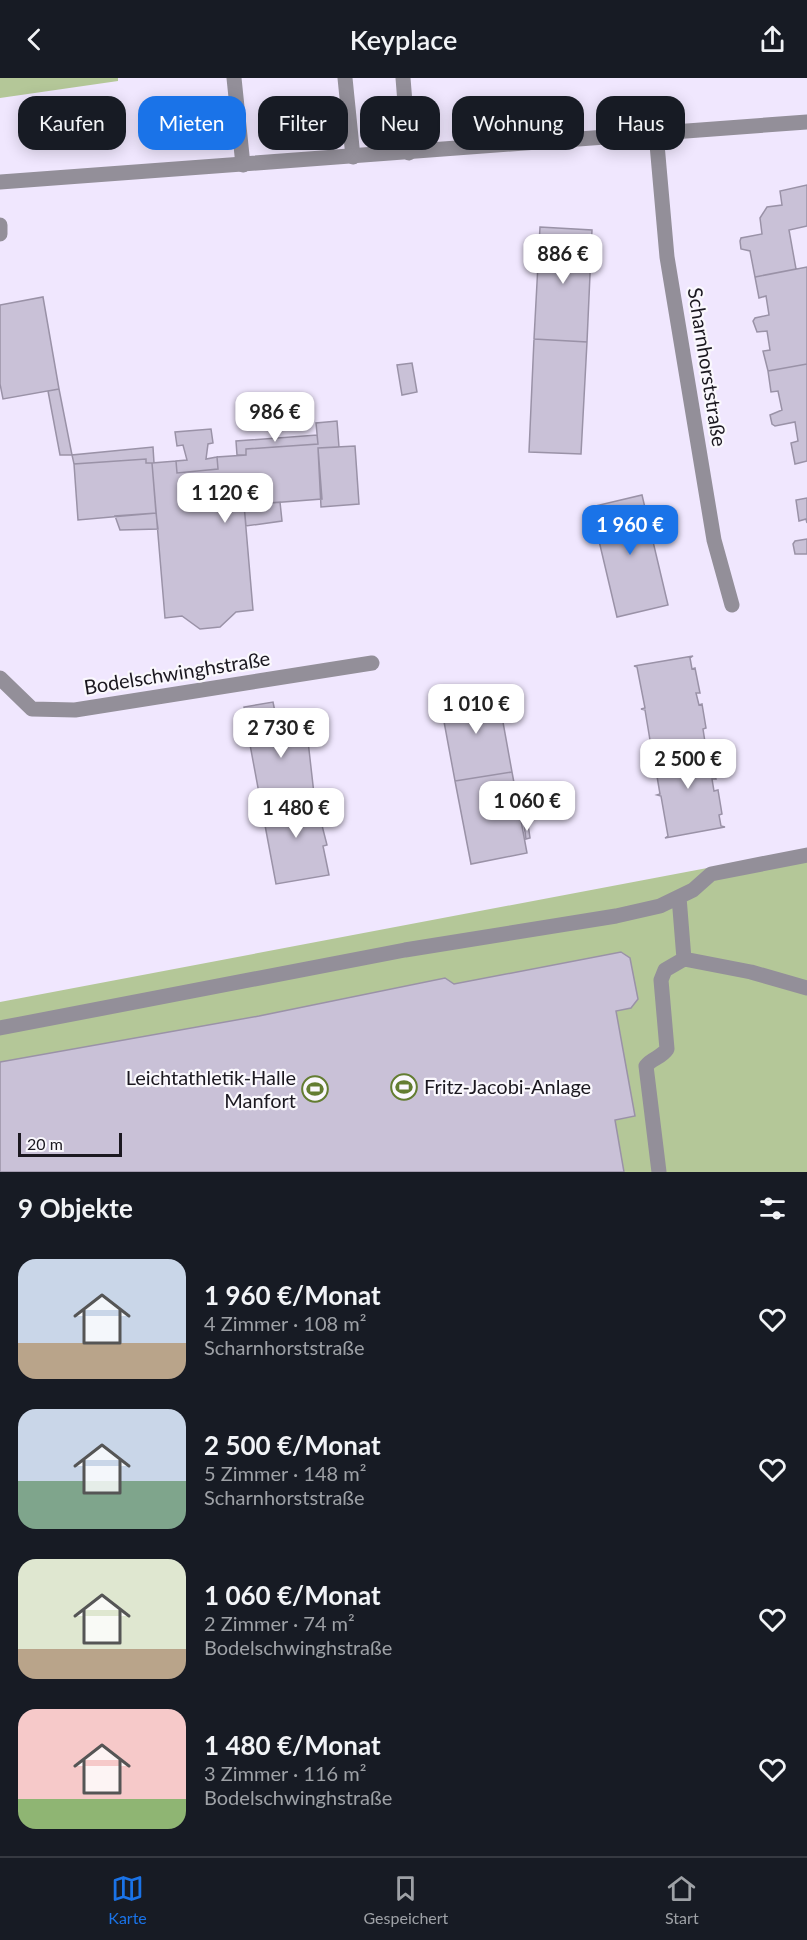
<!DOCTYPE html>
<html lang="de">
<meta charset="utf-8">
<style>
body{margin:0;font-family:Lato,sans-serif;background:#20242c;color:#f1f3f6;height:100vh;display:flex;flex-direction:column;font-size:22px;white-space:nowrap}
*{box-sizing:border-box;margin:0}
p{font-size:20px;color:#9ea1a6}
.icon{flex:none;width:33px;height:33px;fill:none;stroke:currentColor;stroke-width:2;stroke-linecap:round;stroke-linejoin:round}
.map{position:relative;height:1094px;overflow:hidden}
.details{display:flex;flex-direction:column;background:#171b24;flex:1}
.details>*{flex:none}
.top-card{position:absolute;left:18px;top:18px;width:771px;height:54px;display:flex;gap:12px}
.scale{position:absolute;left:18px;bottom:15px;width:104px;box-sizing:border-box;padding-left:6px;border:3px solid #1b1820;border-top:0;font-size:16px;line-height:21px;white-space:nowrap;color:#1b1820;-webkit-text-stroke:4px #faf8fd;paint-order:stroke}
.price{position:absolute;translate:-50% -51px;padding:0 14px;border-radius:12px;background:#fff;color:#222;font-size:20px;line-height:39px;filter:drop-shadow(0 2px 3px #0008)}
.price::after{content:'';position:absolute;left:50%;top:36px;width:18px;height:14px;margin-left:-9px;background:inherit;clip-path:polygon(0 0,100% 0,50% 100%)}
.price.selected{background:#1a73e8;color:#fff}
ul{padding:0;list-style:none}
li{display:flex;align-items:center;gap:18px;height:150px;padding:0 18px}
li span{display:grid;place-items:center;flex:none;width:168px;height:120px;border-radius:18px;color:#555}
li>.icon{margin-inline-start:auto}
span .icon{width:72px;height:72px;fill:#fffc;stroke-width:1}
li b{font-size:26px}
h2{display:flex;justify-content:space-between;align-items:center;height:72px;padding:0 18px;font-size:26px}
.tag{padding:0 21px;border-radius:18px;background:#171b24;box-shadow:0 3px 15px #0003;font-size:21px;line-height:54px}
.tag.selected{background:#1a73e8;color:#fff}
header{display:flex;justify-content:space-between;align-items:center;height:78px;padding:0 18px;background:#171b24;font-size:27px;font-weight:600}
.dock{display:flex;justify-content:space-around;align-items:center;height:84px;border-top:2px solid #363941;background:#171b24;font-size:16px;color:#9ea1a6}
.dock a{display:grid;justify-items:center;gap:3px}
.dock .selected{color:#1a73e8}
.map>svg:first-child{display:block}
</style>
<header><svg class="icon" aria-label="back" viewBox="0 0 24 24"><path d="M15 5l-7 7 7 7"/></svg>Keyplace<svg class="icon" aria-label="share" viewBox="0 0 24 24"><path d="M12 15V3M7 8l5-5 5 5M5 13v7h14v-7"/></svg></header>
<div class="map">
<svg width="807" height="1094" viewBox="0 0 807 1094">
<rect width="100%" height="100%" fill="#f0e7fe"/>
<!-- grass -->
<path fill="#b4c798" d="M 0,0 L 118,0 L 118,3 L 0,20 Z
M 807,771 L 807,1094 L 0,1094 L 0,924 Z"/>
<!-- building -->
<path fill="#c9c1d7" stroke="#9a92a7" stroke-width="1.5" d="M 807,107 L 807,148 L 789,152 L 796,191 L 755,199 L 750,173 L 741,171 L 740,163 L 741,160 L 762,156 L 760,140 L 767,129 L 782,127 L 780,113 Z
M 540,149 L 592,152 L 587,264 L 534,261 Z
M 807,189 L 807,286 L 768,293 L 763,273 L 770,272 L 767,253 L 757,254 L 753,243 L 755,240 L 769,237 L 766,218 L 759,220 L 755,199 Z
M 43,219 L 59,311 L 3,321 L 0,306 L 0,227 Z
M 534,261 L 587,264 L 581,376 L 529,374 Z
M 412,285 L 417,314 L 402,317 L 397,287 Z
M 807,286 L 807,383 L 795,386 L 791,365 L 798,363 L 795,344 L 775,348 L 772,346 L 770,337 L 782,332 L 778,313 L 771,314 L 768,293 Z
M 59,311 L 72,377 L 60,377 L 48,313 Z
M 337,343 L 339,369 L 318,370 L 322,421 L 244,427 L 253,532 L 236,534 L 220,549 L 200,551 L 182,538 L 165,540 L 152,385 L 176,383 L 177,395 L 218,391 L 217,379 L 246,377 L 246,371 L 318,366 L 316,345 Z
M 211,351 L 213,365 L 208,366 L 206,381 L 217,379 L 218,391 L 177,395 L 176,383 L 187,382 L 183,367 L 177,368 L 175,354 Z
M 317,357 L 318,366 L 246,371 L 246,377 L 237,377 L 236,363 Z
M 355,368 L 359,426 L 321,429 L 318,370 Z
M 153,369 L 154,385 L 146,385 L 146,381 L 74,386 L 72,377 Z
M 146,381 L 146,385 L 152,385 L 156,435 L 78,442 L 74,386 Z
M 642,417 L 668,527 L 617,539 L 591,429 Z
M 807,420 L 807,445 L 806,441 L 799,443 L 796,422 Z
M 280,424 L 282,443 L 246,448 L 244,427 Z
M 156,435 L 158,451 L 120,452 L 115,438 Z
M 807,461 L 807,476 L 795,476 L 793,466 L 795,463 Z
M 693,578 L 690,580 L 692,591 L 695,590 L 700,615 L 696,615 L 699,627 L 702,626 L 706,650 L 703,651 L 705,664 L 652,674 L 645,632 L 641,631 L 645,630 L 637,589 L 634,588 Z
M 497,611 L 512,694 L 455,703 L 440,622 Z
M 273,624 L 276,639 L 247,645 L 244,629 Z
M 299,635 L 304,664 L 308,663 L 314,716 L 261,726 L 246,645 Z
M 705,664 L 708,677 L 711,676 L 716,701 L 712,701 L 714,713 L 718,712 L 722,736 L 719,737 L 721,748 L 725,749 L 665,760 L 668,758 L 661,718 L 657,717 L 660,716 L 653,675 L 650,674 Z
M 512,694 L 527,775 L 471,786 L 455,703 Z
M 314,716 L 327,767 L 323,768 L 329,797 L 276,806 L 261,726 Z
M 528,746 L 530,760 L 526,761 L 524,747 Z
M 621,874 L 630,880 L 638,921 L 631,930 L 616,933 L 635,1038 L 615,1042 L 624,1094 L 0,1094 L 0,984 L 259,938 L 445,900 L 454,906 Z"/>
<g fill="none" stroke-linecap="round" stroke-linejoin="round">
<!-- service -->
<path stroke="#938f99" stroke-width="15" d="M 234,0 L 243,87
M 345,0 L 353,79
M 403,0 L 409,75
M 0,147 L 0,156
M 679,819 L 684,881 L 751,894 L 807,910
M 0,950 L 405,872 L 616,838 L 660,828 L 693,812 L 711,796 L 807,777
M 659,1094 L 646,988 C 652,980 661,980 667,971 L 661,902 L 665,892 L 684,881"/>
<!-- minor -->
<path stroke="#938f99" stroke-width="15" d="M 656,55 L 667,179 L 714,462 L 732,527
M 0,600 L 32,631 L 75,632 L 372,585"/>
<!-- tertiary -->
<path stroke="#938f99" stroke-width="15" d="M 0,104 L 807,44"/>
</g>
<!-- icons -->
<defs>
<g id="stadium-ring" transform="scale(1.35)"><circle r="9.5" fill="#faf8fd" stroke="#637d31" stroke-width="1.5"/><path d="M0-5a6.5 5 0 1 0 0 10a6.5 5 0 1 0 0-10ZM-3.5-1.8h7v3.6h-7Z" fill="#637d31"/></g>
</defs>
<g fill-rule="evenodd">
<use href="#stadium-ring" x="404" y="1009"/>
<use href="#stadium-ring" x="315" y="1011"/>
</g>
<g text-anchor="middle" stroke-width="4.5" stroke-linejoin="round" paint-order="stroke">
<!-- street labels -->
<g font-size="20" fill="#1b1820" stroke="#faf8fd">
<text transform="translate(707 289) rotate(81)" y="7">Scharnhorststraße</text>
<text transform="translate(177 595) rotate(-9)" y="7">Bodelschwinghstraße</text>
</g>
<!-- poi labels -->
<g font-size="20" fill="#1b1820" stroke="#faf8fd" text-anchor="end">
<text x="296" y="1007">Leichtathletik-Halle<tspan x="296" dy="23">Manfort</tspan></text>
<text x="424" y="1016" text-anchor="start">Fritz-Jacobi-Anlage</text>
</g>
</g>
</svg>
<div class="scale">20 m</div>
<b class="price" style="left:563px;top:207px">886 €</b>
<b class="price" style="left:275px;top:365px">986 €</b>
<b class="price" style="left:225px;top:446px">1 120 €</b>
<b class="price selected" style="left:630px;top:478px">1 960 €</b>
<b class="price" style="left:476px;top:657px">1 010 €</b>
<b class="price" style="left:281px;top:681px">2 730 €</b>
<b class="price" style="left:688px;top:712px">2 500 €</b>
<b class="price" style="left:527px;top:754px">1 060 €</b>
<b class="price" style="left:296px;top:761px">1 480 €</b>
<div class="top-card">
<a class="tag">Kaufen</a>
<a class="tag selected">Mieten</a>
<a class="tag">Filter</a>
<a class="tag">Neu</a>
<a class="tag">Wohnung</a>
<a class="tag">Haus</a>
</div>
</div>
<section class="details">
<h2>9 Objekte<svg class="icon" aria-label="filters" viewBox="0 0 24 24"><path d="M4 7h16M4 17h16"/><circle cx="9" cy="7" r="2"/><circle cx="15" cy="17" r="2"/></svg></h2>
<ul>
<li><span style="background:linear-gradient(#c9d6e8 70%,#b9a48a 0)"><svg class="icon" aria-label="home" viewBox="0 0 24 24"><path d="M3 11l9-7 9 7M6 9v11h12V9"/></svg></span><div><b>1 960 €/Monat</b><p>4 Zimmer · 108 m²</p><p>Scharnhorststraße</p></div><svg class="icon" aria-label="heart" viewBox="0 0 24 24"><path d="M12 20l-8-8c-3-5 5-10 8-4 3-6 11-1 8 4z"/></svg></li>
<li><span style="background:linear-gradient(#c9d6e8 60%,#7fa58c 0)"><svg class="icon" aria-label="home" viewBox="0 0 24 24"><path d="M3 11l9-7 9 7M6 9v11h12V9"/></svg></span><div><b>2 500 €/Monat</b><p>5 Zimmer · 148 m²</p><p>Scharnhorststraße</p></div><svg class="icon" aria-label="heart" viewBox="0 0 24 24"><path d="M12 20l-8-8c-3-5 5-10 8-4 3-6 11-1 8 4z"/></svg></li>
<li><span style="background:linear-gradient(#dfe7d0 75%,#b9a48a 0)"><svg class="icon" aria-label="home" viewBox="0 0 24 24"><path d="M3 11l9-7 9 7M6 9v11h12V9"/></svg></span><div><b>1 060 €/Monat</b><p>2 Zimmer · 74 m²</p><p>Bodelschwinghstraße</p></div><svg class="icon" aria-label="heart" viewBox="0 0 24 24"><path d="M12 20l-8-8c-3-5 5-10 8-4 3-6 11-1 8 4z"/></svg></li>
<li><span style="background:linear-gradient(#f6c9c9 75%,#8fb573 0)"><svg class="icon" aria-label="home" viewBox="0 0 24 24"><path d="M3 11l9-7 9 7M6 9v11h12V9"/></svg></span><div><b>1 480 €/Monat</b><p>3 Zimmer · 116 m²</p><p>Bodelschwinghstraße</p></div><svg class="icon" aria-label="heart" viewBox="0 0 24 24"><path d="M12 20l-8-8c-3-5 5-10 8-4 3-6 11-1 8 4z"/></svg></li>
</ul>
</section>
<nav class="dock">
<a class="selected"><svg class="icon" aria-label="map" viewBox="0 0 24 24"><path d="M3 6l6-2 6 2 6-2v14l-6 2-6-2-6 2zM9 4v14M15 6v14"/></svg>Karte</a>
<a><svg class="icon" aria-label="saved" viewBox="0 0 24 24"><path d="M7 4h10v16l-5-4-5 4z"/></svg>Gespeichert</a>
<a><svg class="icon" aria-label="home" viewBox="0 0 24 24"><path d="M3 11l9-7 9 7M6 9v11h12V9"/></svg>Start</a>
</nav>
